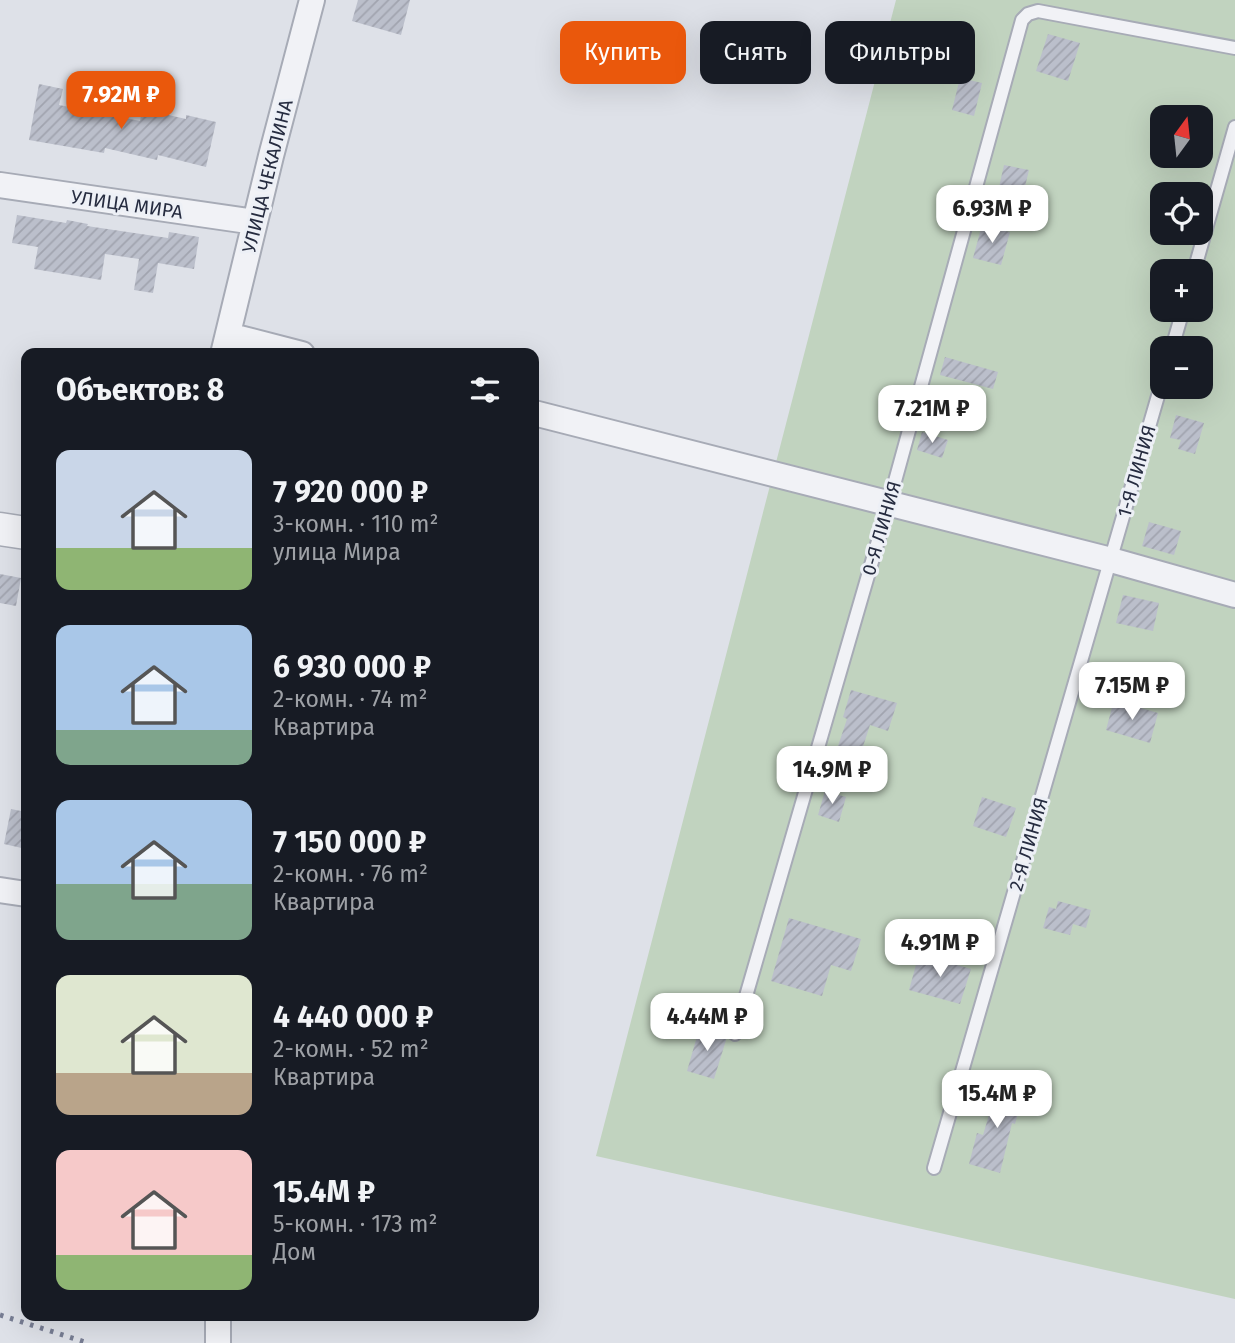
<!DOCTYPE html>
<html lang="ru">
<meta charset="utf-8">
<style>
body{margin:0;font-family:"Fira Sans",sans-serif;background:#20242c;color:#f1f3f6;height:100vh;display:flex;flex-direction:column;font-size:26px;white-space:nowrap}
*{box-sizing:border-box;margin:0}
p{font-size:23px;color:#9ea1a6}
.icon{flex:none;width:38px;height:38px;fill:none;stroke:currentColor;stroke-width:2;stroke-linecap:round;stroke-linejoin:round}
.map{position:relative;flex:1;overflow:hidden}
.panel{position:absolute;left:21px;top:348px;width:518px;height:973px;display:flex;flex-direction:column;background:#171b24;border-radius:14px;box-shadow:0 7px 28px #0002}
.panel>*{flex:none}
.top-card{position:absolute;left:560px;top:21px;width:569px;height:63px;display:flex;gap:14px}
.needle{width:46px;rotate:15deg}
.controls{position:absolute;left:1150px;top:105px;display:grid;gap:14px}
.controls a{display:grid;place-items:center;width:63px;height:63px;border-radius:14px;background:#171b24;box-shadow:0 7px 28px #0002;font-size:35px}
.price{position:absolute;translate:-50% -60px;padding:0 16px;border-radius:14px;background:#fff;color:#222;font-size:23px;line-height:46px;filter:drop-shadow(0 2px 4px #0008)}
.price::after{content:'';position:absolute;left:50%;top:42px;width:21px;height:16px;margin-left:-10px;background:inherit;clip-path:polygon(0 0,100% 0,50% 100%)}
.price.selected{background:#ea580c;color:#fff}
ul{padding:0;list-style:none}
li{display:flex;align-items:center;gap:21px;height:175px;padding:0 35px}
li span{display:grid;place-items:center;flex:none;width:196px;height:140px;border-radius:14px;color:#555}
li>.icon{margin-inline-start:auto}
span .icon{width:84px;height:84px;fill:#fffc;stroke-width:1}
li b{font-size:30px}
h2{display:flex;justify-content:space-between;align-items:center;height:84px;padding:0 35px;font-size:30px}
.tag{padding:0 24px;border-radius:14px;background:#171b24;box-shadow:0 7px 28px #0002;font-size:24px;line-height:63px}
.tag.selected{background:#ea580c;color:#fff}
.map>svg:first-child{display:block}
</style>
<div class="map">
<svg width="1235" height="1343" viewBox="0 0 1235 1343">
<defs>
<pattern id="building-hatch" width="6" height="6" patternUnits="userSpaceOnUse" patternTransform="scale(1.75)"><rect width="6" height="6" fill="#bbbfcb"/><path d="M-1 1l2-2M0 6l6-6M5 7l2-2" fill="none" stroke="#a1a4af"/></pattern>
</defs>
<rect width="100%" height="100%" fill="#dee1e8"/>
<!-- garden -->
<path fill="#c1d3bf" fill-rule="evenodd" d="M 896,0 L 1235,0 L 1235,1299 L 596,1156 ZM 1162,117 L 1200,117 L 1200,156 L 1162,156 ZM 1162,194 L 1200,194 L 1200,233 L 1162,233 ZM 1162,271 L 1200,271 L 1200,310 L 1162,310 ZM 1162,348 L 1200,348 L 1200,387 L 1162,387 Z"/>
<!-- building -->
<path fill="url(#building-hatch)" d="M 358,0 L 410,0 L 401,35 L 352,21 Z
M 1048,34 L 1080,43 L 1068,81 L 1036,71 Z
M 960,78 L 982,83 L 974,116 L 952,110 Z
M 39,84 L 63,89 L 59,105 L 140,121 L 142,109 L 186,119 L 186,115 L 216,122 L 206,167 L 158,155 L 157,160 L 105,148 L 104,153 L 29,140 Z
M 1004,165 L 1029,170 L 1024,191 L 999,187 Z
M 17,215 L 66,223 L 67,220 L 88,224 L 87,226 L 168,238 L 169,232 L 199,237 L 194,269 L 158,263 L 153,293 L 134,290 L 139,259 L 105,254 L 101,280 L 34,269 L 38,247 L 12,243 Z
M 982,225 L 1010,232 L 1001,265 L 973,258 Z
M 945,357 L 998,372 L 993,389 L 940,375 Z
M 1176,415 L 1204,423 L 1195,454 L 1178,449 L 1181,440 L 1170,438 Z
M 922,432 L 948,440 L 942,458 L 917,450 Z
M 1149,522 L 1181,531 L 1174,555 L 1142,546 Z
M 0,574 L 21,578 L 16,606 L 0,603 Z
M 1123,595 L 1159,603 L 1153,631 L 1116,623 Z
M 851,690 L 897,703 L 888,731 L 870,725 L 859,759 L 836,752 L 847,719 L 843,717 Z
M 1114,700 L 1158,713 L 1150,743 L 1106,730 Z
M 825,791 L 846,797 L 839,822 L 818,815 Z
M 982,797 L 1016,808 L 1006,837 L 973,826 Z
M 11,809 L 26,812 L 26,849 L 4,844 Z
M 1058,901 L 1091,910 L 1086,928 L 1073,924 L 1070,935 L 1043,928 L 1049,907 L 1056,909 Z
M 789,918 L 861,939 L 851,971 L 831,965 L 822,996 L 771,981 Z
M 919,954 L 971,969 L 960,1004 L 909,990 Z
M 700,1026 L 726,1034 L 727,1037 L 714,1079 L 687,1071 Z
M 998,1085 L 1024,1092 L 1015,1124 L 1012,1123 L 1000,1173 L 969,1164 L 977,1133 L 983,1135 Z"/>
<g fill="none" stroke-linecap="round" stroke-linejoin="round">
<!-- service casing -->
<g stroke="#a7abb6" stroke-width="16">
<path id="service" d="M 1194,271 L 1235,127
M 1172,348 L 1183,310
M 735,1034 L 889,503 L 1022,20 L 1028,14 L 1038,11 L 1235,48
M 934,1168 L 1162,382"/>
</g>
<!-- minor casing -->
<g stroke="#a7abb6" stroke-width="28">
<path id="minor" d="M 0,185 L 255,222
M 228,335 L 302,354
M 223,354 L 271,156 L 312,0
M 534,413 L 1111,560 L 1235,595
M 0,890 L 26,894
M 218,1316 L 218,1343"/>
</g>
<!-- tertiary casing -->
<g stroke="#a7abb6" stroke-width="35">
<path id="tertiary" d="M 0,529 L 26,533"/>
</g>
<!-- service -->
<use href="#service" stroke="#f1f2f6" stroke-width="12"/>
<!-- minor -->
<use href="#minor" stroke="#f1f2f6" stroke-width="24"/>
<!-- tertiary -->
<use href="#tertiary" stroke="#f1f2f6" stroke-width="32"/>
<!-- rail -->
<path stroke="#777d93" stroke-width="5" stroke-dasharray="3.5 7" stroke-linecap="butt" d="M 0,1315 L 88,1343"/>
</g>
<g text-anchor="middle" stroke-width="6" stroke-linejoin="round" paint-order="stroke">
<!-- street labels -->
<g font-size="19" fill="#262c40" stroke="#edf0f6">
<text transform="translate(267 176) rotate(-76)" y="7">УЛИЦА ЧЕКАЛИНА</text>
<text transform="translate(127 204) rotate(8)" y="7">УЛИЦА МИРА</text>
<text transform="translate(1136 471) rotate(-74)" y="7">1-Я ЛИНИЯ</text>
<text transform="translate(881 528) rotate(-74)" y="7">0-Я ЛИНИЯ</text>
<text transform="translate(1028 844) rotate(-74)" y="7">2-Я ЛИНИЯ</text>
</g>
</g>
</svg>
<div class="controls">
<a><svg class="needle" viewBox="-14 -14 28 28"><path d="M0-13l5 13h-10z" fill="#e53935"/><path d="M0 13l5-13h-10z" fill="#9ea1a6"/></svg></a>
<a><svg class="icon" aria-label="locate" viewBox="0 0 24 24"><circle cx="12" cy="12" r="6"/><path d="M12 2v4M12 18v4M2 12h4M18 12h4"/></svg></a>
<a>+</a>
<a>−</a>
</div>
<b class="price selected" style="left:121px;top:131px">7.92M ₽</b>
<b class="price" style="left:992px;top:245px">6.93M ₽</b>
<b class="price" style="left:932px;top:445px">7.21M ₽</b>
<b class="price" style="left:1132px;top:722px">7.15M ₽</b>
<b class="price" style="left:832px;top:806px">14.9M ₽</b>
<b class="price" style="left:940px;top:979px">4.91M ₽</b>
<b class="price" style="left:707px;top:1053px">4.44M ₽</b>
<b class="price" style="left:997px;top:1130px">15.4M ₽</b>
<div class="top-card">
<a class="tag selected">Купить</a>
<a class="tag">Снять</a>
<a class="tag">Фильтры</a>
</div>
<section class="panel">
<h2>Объектов: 8<svg class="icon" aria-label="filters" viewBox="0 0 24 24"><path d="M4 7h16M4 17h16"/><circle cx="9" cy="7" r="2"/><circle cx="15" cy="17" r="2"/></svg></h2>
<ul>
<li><span style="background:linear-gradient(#c9d6e8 70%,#8fb573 0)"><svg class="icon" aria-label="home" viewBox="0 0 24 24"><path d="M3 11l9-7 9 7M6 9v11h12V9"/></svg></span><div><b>7 920 000 ₽</b><p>3-комн. · 110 m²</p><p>улица Мира</p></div></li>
<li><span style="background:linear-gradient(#a9c7e8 75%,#7fa58c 0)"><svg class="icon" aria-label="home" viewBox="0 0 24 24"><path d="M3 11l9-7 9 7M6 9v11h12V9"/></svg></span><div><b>6 930 000 ₽</b><p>2-комн. · 74 m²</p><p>Квартира</p></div></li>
<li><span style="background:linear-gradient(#a9c7e8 60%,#7fa58c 0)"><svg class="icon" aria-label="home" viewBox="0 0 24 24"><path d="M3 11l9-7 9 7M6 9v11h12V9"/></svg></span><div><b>7 150 000 ₽</b><p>2-комн. · 76 m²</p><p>Квартира</p></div></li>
<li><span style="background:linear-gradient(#dfe7d0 70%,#b9a48a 0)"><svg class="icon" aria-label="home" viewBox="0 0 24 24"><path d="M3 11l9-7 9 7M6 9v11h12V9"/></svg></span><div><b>4 440 000 ₽</b><p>2-комн. · 52 m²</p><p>Квартира</p></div></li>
<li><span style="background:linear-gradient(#f6c9c9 75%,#8fb573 0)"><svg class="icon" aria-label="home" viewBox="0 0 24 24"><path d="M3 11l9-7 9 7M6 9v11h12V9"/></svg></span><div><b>15.4M ₽</b><p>5-комн. · 173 m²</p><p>Дом</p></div></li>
</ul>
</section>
</div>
